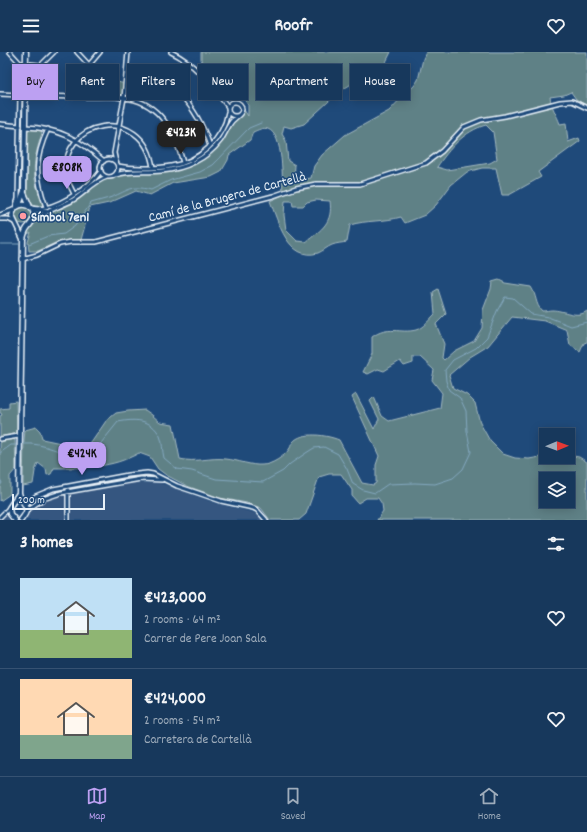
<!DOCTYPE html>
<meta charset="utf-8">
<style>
body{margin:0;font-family:Dekko,sans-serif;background:#244365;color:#f1f3f6;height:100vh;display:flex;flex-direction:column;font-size:15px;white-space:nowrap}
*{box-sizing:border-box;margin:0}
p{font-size:13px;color:#9eacbb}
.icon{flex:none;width:22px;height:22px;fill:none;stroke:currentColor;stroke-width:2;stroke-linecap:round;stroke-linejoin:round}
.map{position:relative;height:468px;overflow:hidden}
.side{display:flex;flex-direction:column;background:#17385c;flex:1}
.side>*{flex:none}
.hud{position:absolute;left:12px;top:12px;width:563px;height:36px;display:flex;gap:8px}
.needle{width:26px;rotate:89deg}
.buttons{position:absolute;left:539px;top:376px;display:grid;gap:8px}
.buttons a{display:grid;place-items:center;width:36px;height:36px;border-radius:0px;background:#17385c;box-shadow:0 2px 10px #0003,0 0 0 1px #365272;font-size:20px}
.scale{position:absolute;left:12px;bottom:10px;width:93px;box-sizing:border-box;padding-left:4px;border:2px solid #e8f1f8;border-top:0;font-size:11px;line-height:14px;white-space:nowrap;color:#e8f1f8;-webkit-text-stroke:3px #1f4a7a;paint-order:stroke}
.price{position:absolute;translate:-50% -34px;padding:0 9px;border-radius:8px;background:#bca0f2;color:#111;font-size:13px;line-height:26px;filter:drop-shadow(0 1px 2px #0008)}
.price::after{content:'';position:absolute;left:50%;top:24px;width:12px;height:9px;margin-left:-6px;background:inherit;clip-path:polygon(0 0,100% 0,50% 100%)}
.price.on{background:#222;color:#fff}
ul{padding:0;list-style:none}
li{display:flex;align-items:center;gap:12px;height:100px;padding:0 20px}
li+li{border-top:1px solid #365272}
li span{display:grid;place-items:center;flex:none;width:112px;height:80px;border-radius:0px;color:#555}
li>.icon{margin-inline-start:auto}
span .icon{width:48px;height:48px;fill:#fffc;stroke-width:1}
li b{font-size:17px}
h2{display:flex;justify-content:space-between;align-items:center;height:48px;padding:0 20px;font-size:17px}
.pill{padding:0 14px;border-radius:0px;background:#17385c;box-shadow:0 2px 10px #0003,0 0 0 1px #365272;font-size:14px;line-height:36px}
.pill.on{background:#bca0f2;color:#111}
header{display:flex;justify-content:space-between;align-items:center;height:52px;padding:0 20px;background:#17385c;font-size:18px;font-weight:700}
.tabs{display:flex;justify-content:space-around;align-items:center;height:56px;border-top:1px solid #365272;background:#17385c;font-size:11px;color:#9eacbb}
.tabs a{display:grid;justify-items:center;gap:2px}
.tabs .on{color:#bca0f2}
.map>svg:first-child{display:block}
</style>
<header><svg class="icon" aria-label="menu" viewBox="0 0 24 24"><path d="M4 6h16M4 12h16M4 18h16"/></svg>Roofr<svg class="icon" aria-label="heart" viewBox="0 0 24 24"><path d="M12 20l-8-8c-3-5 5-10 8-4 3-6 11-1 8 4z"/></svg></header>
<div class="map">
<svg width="587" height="468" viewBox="0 0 587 468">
<rect width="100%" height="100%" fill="#1f4a7a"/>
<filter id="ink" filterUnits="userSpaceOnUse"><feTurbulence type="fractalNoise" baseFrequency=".025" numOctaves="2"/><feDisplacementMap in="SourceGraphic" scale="8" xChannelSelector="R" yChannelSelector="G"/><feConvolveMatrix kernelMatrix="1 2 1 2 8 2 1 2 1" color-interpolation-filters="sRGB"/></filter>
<g filter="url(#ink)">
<!-- built -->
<path fill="#365680" d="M 135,431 L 160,431 L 215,451 L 255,461 L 262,468 L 0,468 L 0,463 L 7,461 L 16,465 L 27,464 L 30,458 L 42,450 L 59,444 Z"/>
<!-- green -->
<path fill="#5f8186" stroke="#a4b9bf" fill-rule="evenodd" d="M 201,0 L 391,0 L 385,12 L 372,27 L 358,28 L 340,39 L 304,72 L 291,76 L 284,74 L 282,82 L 286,89 L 288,109 L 295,113 L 294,129 L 311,126 L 314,114 L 322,103 L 345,83 L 389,59 L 405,42 L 414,34 L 418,28 L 423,7 L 426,0 L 587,0 L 587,54 L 576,47 L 571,40 L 564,43 L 550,45 C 551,55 557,63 560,72 L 566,71 L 568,90 L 579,86 L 580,89 L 538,120 L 541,125 L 509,143 L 502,143 L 496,116 L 482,116 L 467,120 L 451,133 L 436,153 L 425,163 L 405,171 L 401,165 C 384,170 366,168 350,173 L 347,190 C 342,191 337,191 332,193 C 327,195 323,199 318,201 C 288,210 278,169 270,149 L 283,143 C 282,128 284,83 268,77 C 263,75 258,78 253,80 L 250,88 L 229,103 L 228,108 L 221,120 L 211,125 L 173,131 L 150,143 L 136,139 L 109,151 L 90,155 L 81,188 L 57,190 L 38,199 L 29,199 L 28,190 L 31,180 L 25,184 L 28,177 L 33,173 L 37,167 L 45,162 L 62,156 L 77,148 L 101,129 L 104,127 L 113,127 L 121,123 L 127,121 C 179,121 205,120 232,72 C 236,66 242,64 244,58 L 248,64 L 248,53 L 244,47 L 231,45 L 224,40 L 203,15 L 201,7 ZM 486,73 L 493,80 L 497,107 L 490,111 L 447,118 L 437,115 C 449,97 464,79 486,73 ZM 316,148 L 330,149 C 333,171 322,177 306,190 L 297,189 L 286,178 L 284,163 L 285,149 L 292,149 L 293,154 L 303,154 L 307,150 Z
M 89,13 C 96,25 112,29 126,32 L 124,46 L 73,45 Z
M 31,77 L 41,78 L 42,81 C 33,110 30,122 43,152 L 41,155 C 33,156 29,149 27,142 L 27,80 Z
M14 163a9 9 0 1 1 18 0a9 9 0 1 1-18 0Z
M 499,228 L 505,231 L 531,235 C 537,244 535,252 542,259 C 546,259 549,258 552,258 C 564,258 577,267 587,259 L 587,290 L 584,291 L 580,300 L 570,293 L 567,278 L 545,269 L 512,265 L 488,294 L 470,305 L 449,323 L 453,336 L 467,343 L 475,351 L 480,371 L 490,389 L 503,402 L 515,406 L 529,407 L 546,404 L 546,405 L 568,405 L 568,403 L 579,405 L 587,410 L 587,468 L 377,468 L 383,459 L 382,452 L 378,446 L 366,446 L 358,451 L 352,444 L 352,438 L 341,422 L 329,422 L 319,425 L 306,462 L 299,468 L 270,468 L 261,456 L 247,451 L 220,446 L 187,434 L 166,423 L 158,417 L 150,405 L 139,401 C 112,416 85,416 54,416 L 51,422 L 47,423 L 46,417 L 38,411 L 35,419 L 33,432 L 23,434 L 24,388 L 25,378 L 36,375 L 40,379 L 42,387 L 80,395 L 91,391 L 106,369 L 116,361 L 128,359 L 145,358 L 152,363 L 160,370 L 173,372 L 180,407 C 195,411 210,405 226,407 C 237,408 252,414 262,413 C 272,413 285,404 290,396 C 291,394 291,392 293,390 C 302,379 327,383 339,388 L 362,431 L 373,433 L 376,431 L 376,413 L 379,404 L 352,345 L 356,342 L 374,377 L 379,367 L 370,349 L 374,345 L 382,364 L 389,369 L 440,356 L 442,341 L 432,328 L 434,318 L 420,305 L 413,305 L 413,311 L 404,314 L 400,309 L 384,319 L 378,317 L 368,322 L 363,320 L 372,302 L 372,285 C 388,273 400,282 416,278 C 423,276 430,267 435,262 L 433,240 L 438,237 L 446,262 L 436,272 L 444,292 L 442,306 L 444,308 L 454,299 L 474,289 L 482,276 L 483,258 L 491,237 L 492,230 ZM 546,427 L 568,427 L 568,449 L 546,449 Z
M 16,349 L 17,381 L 0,385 L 0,364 L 2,363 L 1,361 L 0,361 L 0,357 L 9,356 L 9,350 Z
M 10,385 L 15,388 L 16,417 L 10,424 L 10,442 L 0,449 L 0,391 Z"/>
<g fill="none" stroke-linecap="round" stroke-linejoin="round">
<!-- stream -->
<path stroke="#84a9c1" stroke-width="1" d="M 0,192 L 19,192
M 29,192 L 48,184 L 64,182 L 75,174 L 91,151 C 97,149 103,148 109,146 C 127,140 130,132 151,138 L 171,128 L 200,120 L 213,113 L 249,76 L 261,71
M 24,392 C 44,390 61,403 80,403 C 84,403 89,401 93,401 L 118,370 C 134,367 151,366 160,384 C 163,390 162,399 164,406 L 177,417 L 192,419 L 216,427 L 263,430 L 283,419 L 290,412 L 306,401 L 314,396 L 324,395 L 338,402 L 347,417 L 353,432 L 363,438 L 375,441 L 388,432 L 415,431 L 435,432 L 453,426 L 463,417 L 471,400 L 467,379 L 466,359 L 460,346 L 449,338 L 446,329 L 445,318 L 453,308 L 476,296 L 487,285 L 497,259 L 505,245 L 513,246 L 531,262 L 548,265 L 571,274 L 587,270
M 0,401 L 11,393 L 17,393
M 0,427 L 2,431 L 0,434"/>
<!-- minor casing -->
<g stroke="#e8f1f8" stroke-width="6">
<path id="minor" d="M 10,0 L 20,11 L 39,13
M 77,0 L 89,13
M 171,0 C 196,12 211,33 228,55
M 127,16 C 171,21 197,55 210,94
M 26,28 L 54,0
M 0,42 L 20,43
M 26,44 C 47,44 69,45 90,45 C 101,45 113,44 124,46 C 159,49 175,80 183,111
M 73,45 L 89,13 L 100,0
M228 57a7 7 0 1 1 14 0a7 7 0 1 1-14 0Z
M 0,72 L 20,74
M 25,75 C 59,76 79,87 104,109
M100 116a9 9 0 1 1 18 0a9 9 0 1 1-18 0Z
M 116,110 L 114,101 L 124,46 L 128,0
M 118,114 C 126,116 134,116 143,116 C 152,116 162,116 171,114 C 199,110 223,88 228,60
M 116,123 C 131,118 146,121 162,119 C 185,117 207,107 221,88 C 224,83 227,77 230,72 C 232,68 236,66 239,63
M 74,142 C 72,137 68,131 67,126 C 56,68 144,50 153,116
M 46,155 C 35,124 34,107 48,77
M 15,156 L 18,147 L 20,43 C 22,32 23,22 20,11
M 31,156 C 52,161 89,136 101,119
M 33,159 L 46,159
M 0,163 L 13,158
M 0,167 L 8,167 L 14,170
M 34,168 C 45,159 60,155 73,148 C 85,141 94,129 107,125
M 22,207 L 37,203 L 60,192 L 71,190 L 96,190 L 273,144 L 296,136 L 316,132 L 360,132 L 426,111 L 442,99 L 464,75 L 481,68 L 505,64 L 560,50 L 572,49 L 587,56
M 0,387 L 19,384
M 25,452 L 36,444 L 53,437 L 128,423 L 147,421 L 153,422 L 177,434 L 198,441 L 221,449 L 253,456 L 257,458 L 266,468
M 27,458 L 43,447 L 61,441 L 141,427 L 162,428
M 0,465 L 10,455
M 68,468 L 68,438"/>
</g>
<!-- major casing -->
<g stroke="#e8f1f8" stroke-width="7">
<path id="major" d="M 24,141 L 30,155
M 19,153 L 24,139 L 26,0
M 15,468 L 10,462 L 9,456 L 19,441
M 21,468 C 33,453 22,455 19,441 L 23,187 C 24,183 25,178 28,175 C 33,169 36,165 32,157 C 24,149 14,153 12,164 L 23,187"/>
</g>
<!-- minor -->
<use href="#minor" stroke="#1f4a7a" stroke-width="3"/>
<!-- major -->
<use href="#major" stroke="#1f4a7a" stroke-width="4"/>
</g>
</g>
<!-- markers -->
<circle fill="#ff9aa2" stroke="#1f4a7a" stroke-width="1.5" cx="23" cy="164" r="4"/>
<g text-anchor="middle" stroke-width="3" stroke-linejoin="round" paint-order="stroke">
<!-- street labels -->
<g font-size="14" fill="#e8f1f8" stroke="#1f4a7a">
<text transform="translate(227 144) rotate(-15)" y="5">Camí de la Brugera de Cartellà</text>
</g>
<!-- poi labels -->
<g font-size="14" font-weight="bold" fill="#e8f1f8" stroke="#1f4a7a" text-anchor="start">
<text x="31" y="169">Símbol 7en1</text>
</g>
</g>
</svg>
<div class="buttons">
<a><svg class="needle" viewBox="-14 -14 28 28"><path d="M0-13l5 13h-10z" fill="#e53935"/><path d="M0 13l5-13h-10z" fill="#9eacbb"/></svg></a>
<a><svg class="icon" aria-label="layers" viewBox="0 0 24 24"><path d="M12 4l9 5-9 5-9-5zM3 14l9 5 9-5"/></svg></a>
</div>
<div class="scale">200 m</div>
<b class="price on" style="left:181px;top:103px">€423K</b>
<b class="price" style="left:67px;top:138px">€808K</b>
<b class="price" style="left:82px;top:424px">€424K</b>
<div class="hud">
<a class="pill on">Buy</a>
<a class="pill">Rent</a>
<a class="pill">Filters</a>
<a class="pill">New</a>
<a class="pill">Apartment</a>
<a class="pill">House</a>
</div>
</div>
<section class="side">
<h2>3 homes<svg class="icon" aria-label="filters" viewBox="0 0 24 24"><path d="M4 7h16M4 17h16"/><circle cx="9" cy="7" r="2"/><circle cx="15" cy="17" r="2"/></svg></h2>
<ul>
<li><span style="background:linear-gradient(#bfe0f5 65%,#8fb573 0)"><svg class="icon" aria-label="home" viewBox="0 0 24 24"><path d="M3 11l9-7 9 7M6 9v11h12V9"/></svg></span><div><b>€423,000</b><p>2 rooms · 64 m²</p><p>Carrer de Pere Joan Sala</p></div><svg class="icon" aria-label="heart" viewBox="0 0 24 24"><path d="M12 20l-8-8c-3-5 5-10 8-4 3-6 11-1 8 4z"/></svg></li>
<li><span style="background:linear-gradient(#ffd9b3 70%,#7fa58c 0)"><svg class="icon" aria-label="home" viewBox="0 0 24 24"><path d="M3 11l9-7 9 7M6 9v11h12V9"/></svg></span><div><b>€424,000</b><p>2 rooms · 54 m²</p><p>Carretera de Cartellà</p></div><svg class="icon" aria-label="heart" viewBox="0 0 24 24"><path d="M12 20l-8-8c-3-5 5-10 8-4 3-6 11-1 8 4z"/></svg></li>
</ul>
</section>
<nav class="tabs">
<a class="on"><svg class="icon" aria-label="map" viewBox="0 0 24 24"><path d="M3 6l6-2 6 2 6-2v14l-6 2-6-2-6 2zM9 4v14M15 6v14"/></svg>Map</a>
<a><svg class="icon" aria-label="saved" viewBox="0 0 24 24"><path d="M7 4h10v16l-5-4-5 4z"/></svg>Saved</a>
<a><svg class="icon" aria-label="home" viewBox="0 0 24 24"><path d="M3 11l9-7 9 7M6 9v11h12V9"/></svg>Home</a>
</nav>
